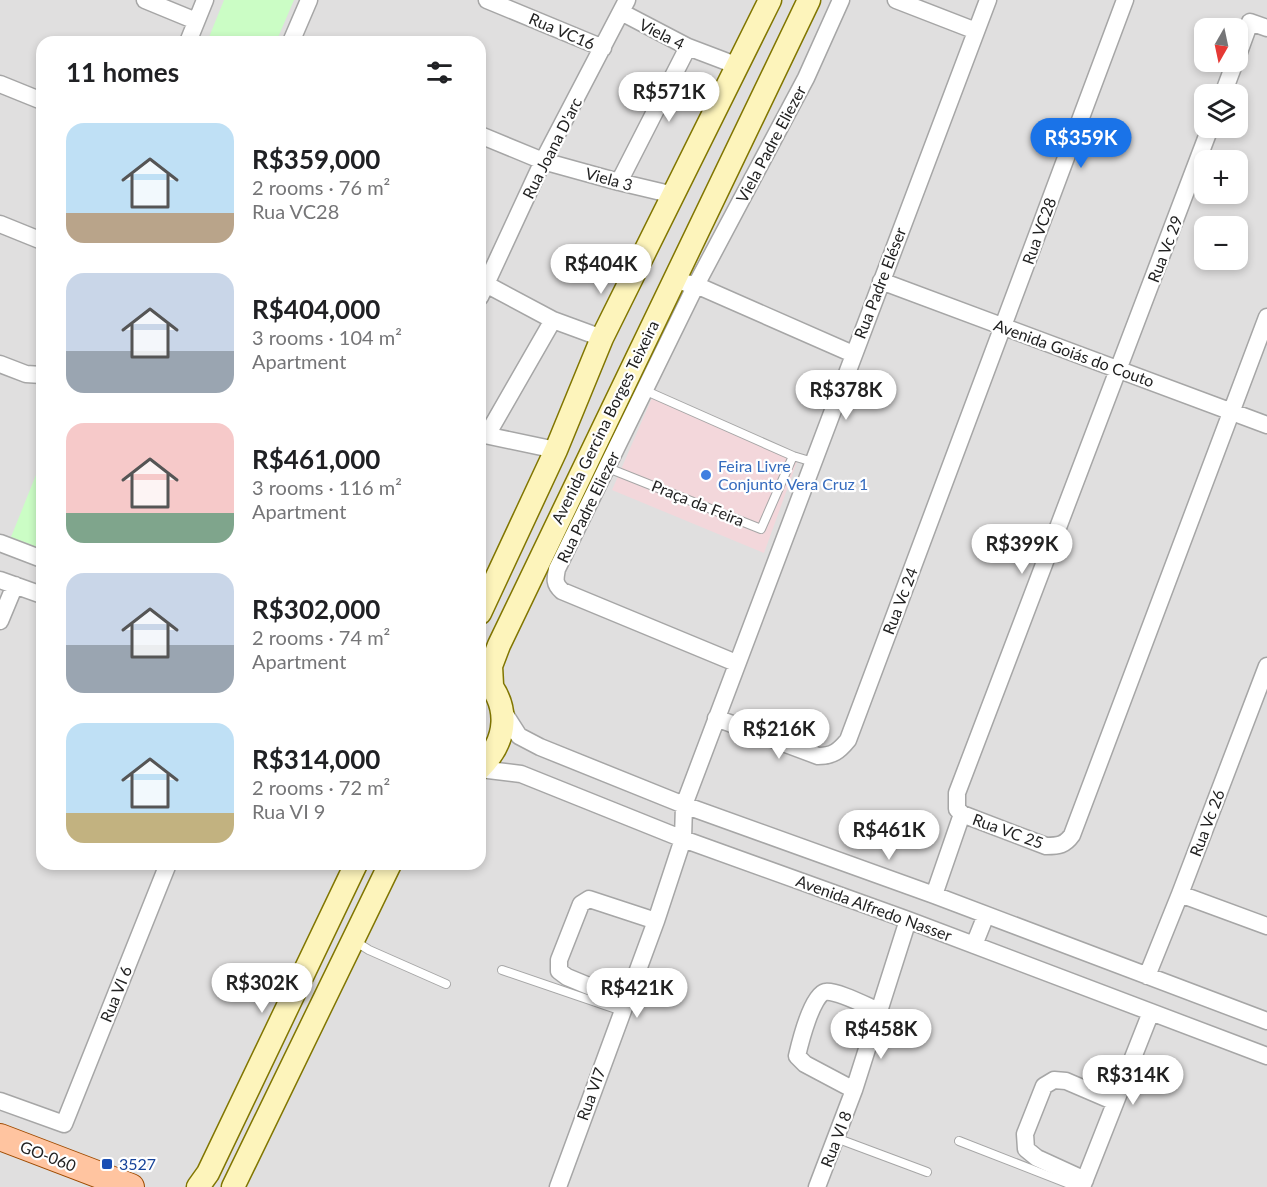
<!DOCTYPE html>
<meta charset="utf-8">
<style>
body{margin:0;font-family:Lato,sans-serif;background:#f2f2f2;color:#202124;height:100vh;display:flex;flex-direction:column;font-size:22px;white-space:nowrap}
*{box-sizing:border-box;margin:0}
p{font-size:20px;color:#757577}
.icon{flex:none;width:33px;height:33px;fill:none;stroke:currentColor;stroke-width:2;stroke-linecap:round;stroke-linejoin:round}
.map{position:relative;flex:1;overflow:hidden}
.side{position:absolute;left:36px;top:36px;width:450px;height:834px;display:flex;flex-direction:column;background:#fff;border-radius:18px;box-shadow:0 3px 9px #0003}
.side>*{flex:none}
.needle{width:39px;rotate:189deg}
.buttons{position:absolute;left:1194px;top:18px;display:grid;gap:12px}
.buttons a{display:grid;place-items:center;width:54px;height:54px;border-radius:12px;background:#fff;box-shadow:0 3px 9px #0003;font-size:30px}
.price{position:absolute;translate:-50% -51px;padding:0 14px;border-radius:21px;background:#fff;color:#222;font-size:20px;line-height:39px;filter:drop-shadow(0 2px 3px #0008)}
.price::after{content:'';position:absolute;left:50%;top:36px;width:18px;height:14px;margin-left:-9px;background:inherit;clip-path:polygon(0 0,100% 0,50% 100%)}
.price.selected{background:#1a73e8;color:#fff}
ul{padding:0;list-style:none}
li{display:flex;align-items:center;gap:18px;height:150px;padding:0 30px}
li span{display:grid;place-items:center;flex:none;width:168px;height:120px;border-radius:18px;color:#555}
li>.icon{margin-inline-start:auto}
span .icon{width:72px;height:72px;fill:#fffc;stroke-width:1}
li b{font-size:26px}
h2{display:flex;justify-content:space-between;align-items:center;height:72px;padding:0 30px;font-size:26px}
.map>svg:first-child{display:block}
</style>
<div class="map">
<svg width="1267" height="1187" viewBox="0 0 1267 1187">
<rect width="100%" height="100%" fill="#f2ede8"/>
<!-- residential -->
<path fill="#e0dfdf" fill-rule="evenodd" d="M 0,0 L 1267,0 L 1267,1187 L 0,1187 ZM 1204,28 L 1238,28 L 1238,62 L 1204,62 ZM 42,42 L 480,42 L 480,864 L 42,864 ZM 1204,94 L 1238,94 L 1238,128 L 1204,128 ZM 1204,160 L 1238,160 L 1238,194 L 1204,194 ZM 1204,226 L 1238,226 L 1238,260 L 1204,260 Z"/>
<!-- commercial -->
<path fill="#f3d7db" d="M 652,398 L 798,459 L 764,553 L 612,490 Z"/>
<!-- park -->
<path fill="#cbfdc5" d="M 224,0 L 294,0 L 276,42 L 207,42 Z
M 42,460 L 42,549 L 11,537 Z"/>
<g fill="none" stroke-linecap="round" stroke-linejoin="round">
<!-- service casing -->
<g stroke="#a6a6a6" stroke-width="10">
<path id="service" d="M 644,390 L 793,456
M 608,468 L 761,529 L 793,456 L 813,462
M 353,940 L 369,950 L 446,984
M 502,970 L 622,1011
M 836,1138 L 927,1172
M 959,1141 L 1077,1187"/>
</g>
<!-- minor casing -->
<g stroke="#a6a6a6" stroke-width="19">
<path id="minor" d="M 145,0 L 196,21
M 487,0 L 603,48
M 896,0 L 976,31
M 621,12 L 688,47 L 738,66
M 188,42 L 205,0
M 291,42 L 309,0
M 1238,55 L 1250,22 L 1267,28
M 0,84 L 42,101
M 1223,94 L 1235,62
M 1210,128 L 957,793 L 957,809 L 962,814 L 1046,846 C 1059,846 1065,845 1072,835 L 1267,317
M 480,135 L 543,161 L 619,182 L 674,195
M 619,182 L 688,47
M 0,224 L 42,241
M 480,281 L 553,320 L 602,338
M 881,281 L 1267,425
M 686,283 L 696,285 L 853,354
M 480,297 L 543,161 L 627,0
M 0,364 L 26,374 L 42,375
M 480,434 L 556,450
M 487,435 L 553,320
M 0,543 L 42,559
M 0,580 L 42,595
M 0,621 L 15,585
M 736,663 L 562,591 C 554,584 555,579 557,569 L 696,285 L 806,78 L 841,0
M 503,711 L 519,736 L 540,747 L 684,805 L 934,895 L 1267,1021
M 716,718 L 818,756 C 833,756 839,751 848,740 L 1125,0
M 480,769 L 521,774 L 683,839 L 908,920 L 1267,1056
M 1180,894 L 1267,926
M 934,895 L 962,814
M 974,945 L 986,915
M 1147,976 L 1180,894 L 1267,666
M 625,1001 L 567,977 L 559,971 L 559,960 L 581,904 L 589,899 L 656,921
M 854,1090 L 805,1064 L 797,1056 C 800,1043 812,995 825,992 C 836,990 867,1006 879,1011
M 0,1101 L 64,1124 L 168,864
M 1085,1180 L 1037,1158 L 1026,1149 L 1025,1134 L 1044,1086 L 1054,1080 L 1066,1081 L 1115,1102
M 558,1187 L 656,921 L 683,839 L 684,805 L 988,0
M 817,1187 L 854,1090 L 908,920
M 1082,1187 L 1151,1012"/>
</g>
<!-- secondary casing -->
<g stroke="#817600" stroke-width="25">
<path id="secondary" d="M 480,613 L 556,450 L 602,338 L 770,0
M 492,685 L 491,666 L 499,645 L 809,0
M 480,768 C 508,740 511,705 483,676
M 198,1187 L 208,1173 L 356,864
M 233,1187 L 390,864"/>
</g>
<!-- primary casing -->
<g stroke="#9f4b00" stroke-width="28">
<path id="primary" d="M 0,1137 L 131,1187"/>
</g>
<!-- service -->
<use href="#service" stroke="#fff" stroke-width="8"/>
<!-- minor -->
<use href="#minor" stroke="#fff" stroke-width="16"/>
<!-- secondary -->
<use href="#secondary" stroke="#fdf4bb" stroke-width="22"/>
<!-- primary -->
<use href="#primary" stroke="#ffc4a0" stroke-width="26"/>
</g>
<!-- markers -->
<circle fill="#3f7fe0" stroke="#fff" stroke-width="2" cx="706" cy="475" r="6"/>
<rect fill="#1a4fb4" stroke="#fff" stroke-width="2" x="101" y="1158" width="12" height="12" rx="3"/>
<g text-anchor="middle" stroke-width="4.5" stroke-linejoin="round" paint-order="stroke">
<!-- street labels -->
<g font-size="16" fill="#222" stroke="#fff">
<text transform="translate(562 31) rotate(23)" y="6">Rua VC16</text>
<text transform="translate(662 34) rotate(27)" y="6">Viela 4</text>
<text transform="translate(771 144) rotate(-62)" y="6">Viela Padre Eliezer</text>
<text transform="translate(552 148) rotate(-63)" y="6">Rua Joana D'arc</text>
<text transform="translate(609 179) rotate(15)" y="6">Viela 3</text>
<text transform="translate(1039 231) rotate(-70)" y="6">Rua VC28</text>
<text transform="translate(1165 249) rotate(-69)" y="6">Rua Vc 29</text>
<text transform="translate(880 283) rotate(-69)" y="6">Rua Padre Eléser</text>
<text transform="translate(1074 353) rotate(20)" y="6">Avenida Goiás do Couto</text>
<text transform="translate(605 422) rotate(-64)" y="6">Avenida Gercina Borges Teixeira</text>
<text transform="translate(698 503) rotate(22)" y="6">Praça da Feira</text>
<text transform="translate(588 507) rotate(-64)" y="6">Rua Padre Eliezer</text>
<text transform="translate(900 601) rotate(-69)" y="6">Rua Vc 24</text>
<text transform="translate(1207 823) rotate(-69)" y="6">Rua Vc 26</text>
<text transform="translate(1008 831) rotate(20)" y="6">Rua VC 25</text>
<text transform="translate(874 908) rotate(20)" y="6">Avenida Alfredo Nasser</text>
<text transform="translate(116 994) rotate(-68)" y="6">Rua VI 6</text>
<text transform="translate(591 1094) rotate(-70)" y="6">Rua VI7</text>
<text transform="translate(836 1139) rotate(-69)" y="6">Rua VI 8</text>
<text transform="translate(48 1156) rotate(21)" y="6">GO-060</text>
</g>
<!-- shop labels -->
<g font-size="16" fill="#366cbe" stroke="#fff" text-anchor="start">
<text x="718" y="472">Feira Livre<tspan x="718" dy="18">Conjunto Vera Cruz 1</tspan></text>
</g>
<!-- transit labels -->
<g font-size="16" fill="#164399" stroke="#fff" text-anchor="start">
<text x="119" y="1170">3527</text>
</g>
</g>
</svg>
<div class="buttons">
<a><svg class="needle" viewBox="-14 -14 28 28"><path d="M0-13l5 13h-10z" fill="#e53935"/><path d="M0 13l5-13h-10z" fill="#757577"/></svg></a>
<a><svg class="icon" aria-label="layers" viewBox="0 0 24 24"><path d="M12 4l9 5-9 5-9-5zM3 14l9 5 9-5"/></svg></a>
<a>+</a>
<a>−</a>
</div>
<b class="price" style="left:669px;top:123px">R$571K</b>
<b class="price selected" style="left:1081px;top:169px">R$359K</b>
<b class="price" style="left:601px;top:295px">R$404K</b>
<b class="price" style="left:846px;top:421px">R$378K</b>
<b class="price" style="left:1022px;top:575px">R$399K</b>
<b class="price" style="left:779px;top:760px">R$216K</b>
<b class="price" style="left:889px;top:861px">R$461K</b>
<b class="price" style="left:262px;top:1014px">R$302K</b>
<b class="price" style="left:637px;top:1019px">R$421K</b>
<b class="price" style="left:881px;top:1060px">R$458K</b>
<b class="price" style="left:1133px;top:1106px">R$314K</b>
<section class="side">
<h2>11 homes<svg class="icon" aria-label="filters" viewBox="0 0 24 24"><path d="M4 7h16M4 17h16"/><circle cx="9" cy="7" r="2"/><circle cx="15" cy="17" r="2"/></svg></h2>
<ul>
<li><span style="background:linear-gradient(#bfe0f5 75%,#b9a48a 0)"><svg class="icon" aria-label="home" viewBox="0 0 24 24"><path d="M3 11l9-7 9 7M6 9v11h12V9"/></svg></span><div><b>R$359,000</b><p>2 rooms · 76 m²</p><p>Rua VC28</p></div></li>
<li><span style="background:linear-gradient(#c9d6e8 65%,#9aa5b1 0)"><svg class="icon" aria-label="home" viewBox="0 0 24 24"><path d="M3 11l9-7 9 7M6 9v11h12V9"/></svg></span><div><b>R$404,000</b><p>3 rooms · 104 m²</p><p>Apartment</p></div></li>
<li><span style="background:linear-gradient(#f6c9c9 75%,#7fa58c 0)"><svg class="icon" aria-label="home" viewBox="0 0 24 24"><path d="M3 11l9-7 9 7M6 9v11h12V9"/></svg></span><div><b>R$461,000</b><p>3 rooms · 116 m²</p><p>Apartment</p></div></li>
<li><span style="background:linear-gradient(#c9d6e8 60%,#9aa5b1 0)"><svg class="icon" aria-label="home" viewBox="0 0 24 24"><path d="M3 11l9-7 9 7M6 9v11h12V9"/></svg></span><div><b>R$302,000</b><p>2 rooms · 74 m²</p><p>Apartment</p></div></li>
<li><span style="background:linear-gradient(#bfe0f5 75%,#c2b280 0)"><svg class="icon" aria-label="home" viewBox="0 0 24 24"><path d="M3 11l9-7 9 7M6 9v11h12V9"/></svg></span><div><b>R$314,000</b><p>2 rooms · 72 m²</p><p>Rua VI 9</p></div></li>
</ul>
</section>
</div>
